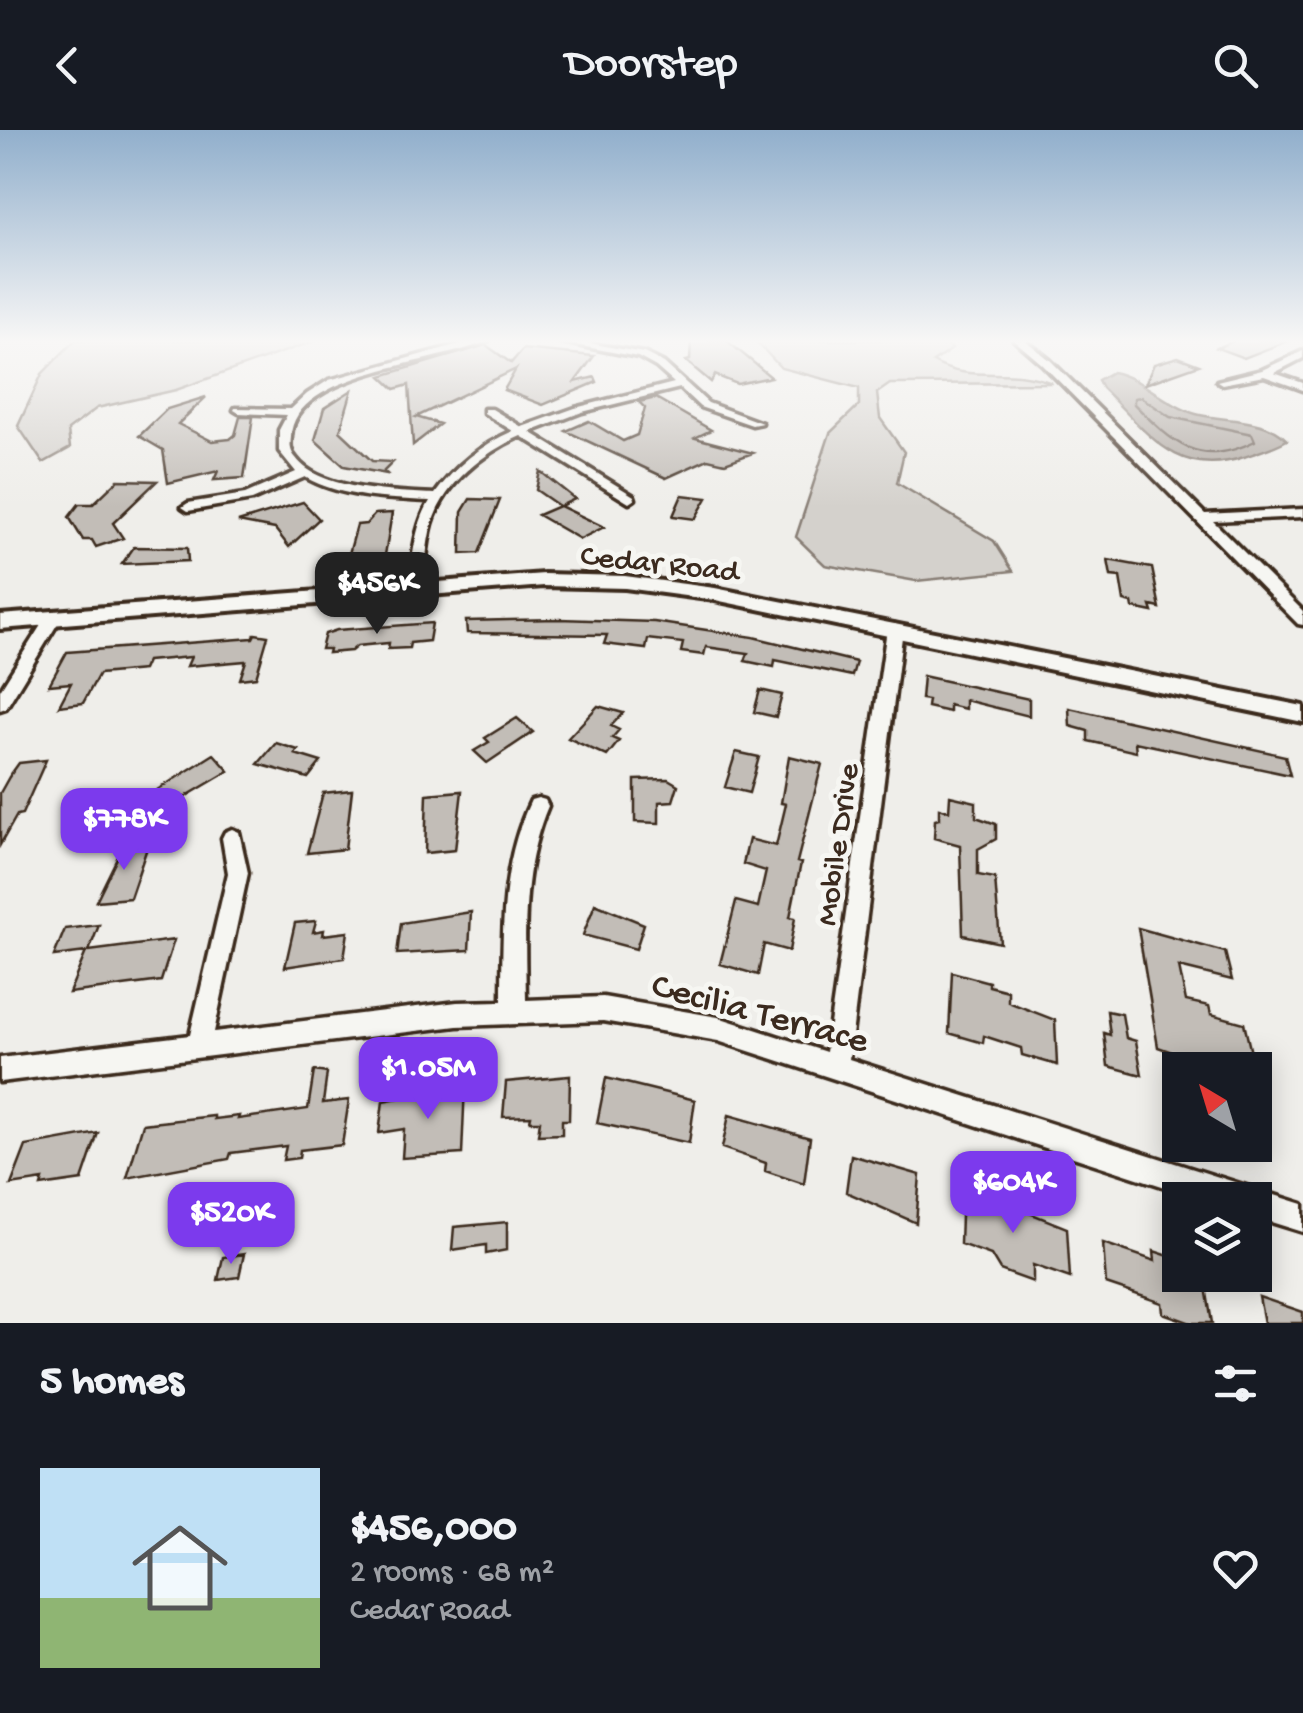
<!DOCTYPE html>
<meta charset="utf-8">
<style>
body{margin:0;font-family:"Gochi Hand",sans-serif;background:#20242c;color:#f1f3f6;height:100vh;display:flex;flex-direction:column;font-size:38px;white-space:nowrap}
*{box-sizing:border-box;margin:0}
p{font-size:32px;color:#9ea1a6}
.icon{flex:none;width:55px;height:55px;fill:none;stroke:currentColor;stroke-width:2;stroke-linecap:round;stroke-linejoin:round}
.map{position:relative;height:1193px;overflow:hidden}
.details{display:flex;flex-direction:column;background:#171b24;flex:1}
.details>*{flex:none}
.needle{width:65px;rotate:322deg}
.buttons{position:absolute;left:1162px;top:922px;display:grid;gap:20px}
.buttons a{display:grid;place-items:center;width:110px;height:110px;border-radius:0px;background:#171b24;box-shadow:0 5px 25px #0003;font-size:50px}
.price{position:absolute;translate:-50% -85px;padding:0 22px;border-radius:20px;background:#7c3aed;color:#fff;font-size:32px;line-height:65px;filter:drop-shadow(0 2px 5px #0008)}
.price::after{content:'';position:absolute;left:50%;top:60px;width:30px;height:22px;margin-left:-15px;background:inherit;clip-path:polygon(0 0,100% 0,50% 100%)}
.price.active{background:#222;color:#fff}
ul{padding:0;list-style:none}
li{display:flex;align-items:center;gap:30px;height:250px;padding:0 40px}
li span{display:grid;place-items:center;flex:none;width:280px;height:200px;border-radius:0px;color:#555}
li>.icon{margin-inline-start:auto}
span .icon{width:120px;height:120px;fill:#fffc;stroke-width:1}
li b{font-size:42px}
h2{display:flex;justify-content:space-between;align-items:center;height:120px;padding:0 40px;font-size:42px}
header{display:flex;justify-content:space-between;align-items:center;height:130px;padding:0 40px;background:#171b24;font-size:45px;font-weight:600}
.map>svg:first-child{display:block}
</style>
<header><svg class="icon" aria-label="back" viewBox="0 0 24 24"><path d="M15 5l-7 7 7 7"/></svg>Doorstep<svg class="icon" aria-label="search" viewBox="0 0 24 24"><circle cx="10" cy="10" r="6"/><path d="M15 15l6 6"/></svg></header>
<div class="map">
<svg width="1303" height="1193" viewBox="0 0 1303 1193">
<rect width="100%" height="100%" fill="#efeeea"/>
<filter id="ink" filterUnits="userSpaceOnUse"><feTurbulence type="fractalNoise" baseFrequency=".01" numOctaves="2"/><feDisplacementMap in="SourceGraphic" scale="20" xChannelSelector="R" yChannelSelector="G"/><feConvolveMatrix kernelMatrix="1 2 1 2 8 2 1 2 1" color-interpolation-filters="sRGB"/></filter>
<g filter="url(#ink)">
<!-- green -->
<path fill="#d4d1cc" stroke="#887e75" stroke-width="2.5" d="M 75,210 L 317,210 L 176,260 L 97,278 L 68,300 L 70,318 L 43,333 L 18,296 L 42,244 Z
M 755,210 L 944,210 L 952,219 L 933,232 C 971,254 1009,235 1052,253 L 890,254 L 877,263 L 880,288 L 904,322 L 897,353 L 994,411 L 1013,441 L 916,451 L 825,435 L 796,407 L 830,303 L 859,275 L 859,258 L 781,238 Z"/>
<!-- water -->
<path fill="#afa8a1" stroke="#81766d" stroke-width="2.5" d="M 1112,242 C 1143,248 1165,275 1196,284 C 1224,292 1266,287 1287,310 C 1273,318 1258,322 1244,327 C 1175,350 1147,301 1102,258 L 1098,250 Z"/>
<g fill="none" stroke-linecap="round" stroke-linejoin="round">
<!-- shore -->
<path stroke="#695c52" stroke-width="2.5" d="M 1141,267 L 1170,287 L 1252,304 L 1255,311 C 1199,339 1174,314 1134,274 L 1134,268 Z"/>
</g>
<!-- building -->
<path fill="#c2bdb7" stroke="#3b2a1e" stroke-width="2.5" d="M 691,210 L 726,210 L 771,247 L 737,254 L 715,245 L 711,252 L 686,231 L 690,230 Z
M 1236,210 L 1290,210 L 1244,228 L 1217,218 Z
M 486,215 L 511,233 L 523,219 L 594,226 L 575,252 L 595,247 L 597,252 L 543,275 L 504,260 L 516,239 L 416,287 L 440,294 L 413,315 L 409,255 L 395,259 L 381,246 Z
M 1178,227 L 1199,235 L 1145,254 L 1154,234 Z
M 352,260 L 340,301 L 372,331 L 393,332 L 384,341 L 387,344 L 344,336 L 315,310 L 324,278 Z
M 206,267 L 178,294 L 212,311 L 230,309 L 235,305 L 240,287 L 253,287 L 244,348 L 214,350 L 218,341 L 168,353 L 163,320 L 139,306 L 167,279 Z
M 656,268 L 711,300 L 695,308 L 753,323 L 725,333 L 708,329 L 666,348 L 566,301 L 589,291 L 623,311 L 637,305 L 645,278 L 639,272 Z
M 540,341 L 575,369 L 560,376 L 604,397 L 580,409 L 538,385 L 559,376 L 536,360 Z
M 118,350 L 157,351 L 113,393 L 123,408 L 96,417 L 92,410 L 83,410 L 69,387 L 79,374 L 93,374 Z
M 682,365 L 707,368 L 695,389 L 673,386 Z
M 470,369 L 500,370 L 479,423 L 461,424 L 462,382 Z
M 303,372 L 319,389 L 289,417 L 275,399 L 238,392 Z
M 392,383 L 384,431 L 347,431 L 357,395 L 366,394 L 375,384 Z
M 134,417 L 187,418 L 188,431 L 122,434 Z
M 1108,430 L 1152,438 L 1160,478 L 1151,476 L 1153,482 L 1133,478 L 1132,473 L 1124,471 L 1120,447 L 1111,446 Z
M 559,489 L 654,492 L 753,507 L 856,532 L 852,546 L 775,530 L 774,537 L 745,531 L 748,523 L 706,517 L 704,525 L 681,522 L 683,513 L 648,509 L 646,519 L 604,514 L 607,505 L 467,503 L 466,491 Z
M 432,493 L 429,511 L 410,513 L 409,518 L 388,519 L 389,513 L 357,516 L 351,521 L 328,523 L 329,519 L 321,519 L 325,504 L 337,500 Z
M 255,504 L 268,506 L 256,547 L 240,549 L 246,531 L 187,536 L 191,527 L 147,531 L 143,540 L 99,544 L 83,573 L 59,576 L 71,553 L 49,555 L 67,522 L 253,508 Z
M 923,546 L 1029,569 L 1029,586 L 965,570 L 965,579 L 949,575 L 949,582 L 927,577 L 928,570 L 921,569 Z
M 760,560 L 782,565 L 776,587 L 754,582 Z
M 598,576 L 623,583 L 611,596 L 619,600 L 612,608 L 619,611 L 607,626 L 568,608 Z
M 1069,578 L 1285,626 L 1290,645 L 1135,612 L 1136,622 L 1088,611 L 1088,601 L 1070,596 Z
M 517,588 L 533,602 L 487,633 L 474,621 L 489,612 L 485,608 Z
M 276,613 L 298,620 L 295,624 L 321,632 L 308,648 L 258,634 Z
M 736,622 L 759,627 L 749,663 L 725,657 Z
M 214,624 L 229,641 L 161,681 L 149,665 Z
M 789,626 L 822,634 L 797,732 L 801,733 L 790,787 L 795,788 L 789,821 L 764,814 L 758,845 L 720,834 L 736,771 L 758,777 L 766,741 L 743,734 L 749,709 L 776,716 L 786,674 L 781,673 Z
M 46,630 L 22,684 L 17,685 L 0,715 L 0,663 L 9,647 L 19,633 Z
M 668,649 L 678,655 L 673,671 L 659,672 L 659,693 L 635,692 L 635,650 Z
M 352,660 L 345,719 L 307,723 L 323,663 Z
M 462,661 L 455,720 L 425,723 L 427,664 Z
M 950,666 L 976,672 L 976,687 L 996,694 L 996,709 L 978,719 L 978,745 L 995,748 L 1000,813 L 963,805 L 960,715 L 934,708 L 935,690 L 939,689 L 939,678 L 949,681 Z
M 149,712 L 130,768 L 96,771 L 124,714 Z
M 595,774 L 644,794 L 636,819 L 583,805 Z
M 471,782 L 469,820 L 397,824 L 401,793 Z
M 316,791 L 313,802 L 324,800 L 323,805 L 348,802 L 344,828 L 285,837 L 295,793 Z
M 99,795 L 89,821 L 174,810 L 161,851 L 69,863 L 86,822 L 54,826 L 65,799 Z
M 1138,798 L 1225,822 L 1232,850 L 1179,837 L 1186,871 L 1209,876 L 1211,884 L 1244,893 L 1255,940 L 1223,940 L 1158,917 Z
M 952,842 L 989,852 L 989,856 L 1008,861 L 1008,872 L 1055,890 L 1057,935 L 1022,925 L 1021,918 L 984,906 L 983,913 L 949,903 Z
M 1107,881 L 1122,884 L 1126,908 L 1136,911 L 1142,945 L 1108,936 L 1104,903 L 1110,905 Z
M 314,941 L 327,943 L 323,973 L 349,970 L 342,1015 L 300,1020 L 299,1028 L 283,1030 L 286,1016 L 231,1023 L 229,1029 L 127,1048 L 143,994 L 214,986 L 214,989 L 239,986 L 238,989 L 308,979 Z
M 570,946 L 569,990 L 562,990 L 562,1004 L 538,1005 L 540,991 L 530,991 L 531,986 L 503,987 L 506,952 Z
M 606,948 L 695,970 L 689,1013 L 597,993 Z
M 465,955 L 462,1024 L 402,1028 L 404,999 L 379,1003 L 383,971 Z
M 729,985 L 810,1008 L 804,1054 L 765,1041 L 766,1033 L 722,1018 Z
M 98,1003 L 82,1050 L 41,1056 L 43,1050 L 11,1055 L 26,1016 Z
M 851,1025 L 920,1045 L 916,1093 L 846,1062 Z
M 962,1056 L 1067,1098 L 1070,1148 L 1033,1135 L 1033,1152 L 1000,1140 L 991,1125 L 960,1114 Z
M 507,1092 L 507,1120 L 486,1124 L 486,1115 L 452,1120 L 454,1097 Z
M 1103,1113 L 1155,1131 L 1154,1121 L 1172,1127 L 1173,1133 L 1180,1136 L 1180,1145 L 1204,1145 L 1212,1193 L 1191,1193 L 1163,1183 L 1162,1173 L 1106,1154 Z
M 244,1124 L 239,1147 L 218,1150 L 223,1127 Z
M 1259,1167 L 1303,1182 L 1303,1193 L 1264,1193 Z"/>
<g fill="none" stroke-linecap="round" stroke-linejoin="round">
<!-- minor casing -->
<g stroke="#3b2a1e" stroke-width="7">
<path id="minor" d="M 474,210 L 489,210 C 443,234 293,240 291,307 C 290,316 290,321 296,328 C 320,361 398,362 435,364 C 455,336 481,315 513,301 L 484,283 L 484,279 L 492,279 L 522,297 L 575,278 L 674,253 L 656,237 L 638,227 L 551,210 L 572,210 L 644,223 L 664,233 L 708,273 L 762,293 L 752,295 L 700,277 L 680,258 L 582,282 L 530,302 L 634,366 L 635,369 L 629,373 L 521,306 C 483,323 444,354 432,394 C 426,415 426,437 422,458 L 415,463 L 408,458 C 413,429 414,397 430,371 C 389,369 341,368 305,347 L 252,370 L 188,381 L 182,377 L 188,373 L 245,364 L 296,342 L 279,321 L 279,300 L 287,285 L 239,283 L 234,280 L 235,278 L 291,279 L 307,264 L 329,250 Z
M 1014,210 L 1025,210 L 1050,230 L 1205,384 L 1303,379 L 1303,387 L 1213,391 L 1303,481 L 1303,495 L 1298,494 L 1042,234 Z
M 1303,221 L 1303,228 L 1274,243 L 1303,253 L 1303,260 L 1264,246 L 1222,254 L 1217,251 L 1262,240 Z
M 53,483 L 61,488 L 6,578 L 0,580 L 0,560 L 48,484 Z
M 895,494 L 903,499 L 849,929 L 1303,1074 L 1303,1102 L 1255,1087 L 1255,1070 L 1205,1070 L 718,911 L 603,891 L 457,896 L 0,952 L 0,928 L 190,905 L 228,743 L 222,708 L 225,702 L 232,699 L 239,702 L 248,743 L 214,902 L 457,872 L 502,871 C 503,800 500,735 531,670 L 538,668 L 545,670 L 548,676 C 521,740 525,802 526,870 L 603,867 L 718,887 L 826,922 L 887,499 Z"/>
</g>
<!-- tertiary casing -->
<g stroke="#3b2a1e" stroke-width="8">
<path id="tertiary" d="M 544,444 L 625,446 L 715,458 L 1303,576 L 1303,592 L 715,470 L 625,458 L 544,456 L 0,499 L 0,485 Z"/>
</g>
<!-- minor -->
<use href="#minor" fill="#f6f6f2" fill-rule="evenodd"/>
<!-- tertiary -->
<use href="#tertiary" fill="#f6f6f2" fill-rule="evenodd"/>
</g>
</g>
<!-- sky -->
<linearGradient id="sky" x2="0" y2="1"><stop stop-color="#91afcc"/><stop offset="0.56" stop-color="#f8f7f6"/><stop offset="1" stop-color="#f8f7f6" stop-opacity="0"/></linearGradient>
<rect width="1303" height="377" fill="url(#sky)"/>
<g text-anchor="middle" stroke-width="10" stroke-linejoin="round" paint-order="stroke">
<!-- street labels -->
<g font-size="32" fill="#3b2a1e" stroke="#f6f6f2">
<text transform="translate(660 431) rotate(6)" y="11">Cedar Road</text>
<text transform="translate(835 714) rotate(-82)" y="11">Mobile Drive</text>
</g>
<!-- near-street labels -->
<g font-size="38" fill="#3b2a1e" stroke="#f6f6f2">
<text transform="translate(761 880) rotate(15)" y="13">Cecilia Terrace</text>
</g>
</g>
</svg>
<div class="buttons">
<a><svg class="needle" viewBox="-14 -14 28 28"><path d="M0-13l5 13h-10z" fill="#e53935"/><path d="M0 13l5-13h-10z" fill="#9ea1a6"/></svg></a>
<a><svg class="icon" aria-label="layers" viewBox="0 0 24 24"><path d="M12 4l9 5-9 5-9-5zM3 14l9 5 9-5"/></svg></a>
</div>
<b class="price active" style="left:377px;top:507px">$456K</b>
<b class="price" style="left:124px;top:743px">$778K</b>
<b class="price" style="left:428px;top:992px">$1.05M</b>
<b class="price" style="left:1013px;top:1106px">$604K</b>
<b class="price" style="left:231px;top:1137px">$520K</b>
</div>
<section class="details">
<h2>5 homes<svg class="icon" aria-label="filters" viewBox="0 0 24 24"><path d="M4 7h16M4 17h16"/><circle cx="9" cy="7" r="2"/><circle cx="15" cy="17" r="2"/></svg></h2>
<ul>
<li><span style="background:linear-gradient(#bfe0f5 65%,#8fb573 0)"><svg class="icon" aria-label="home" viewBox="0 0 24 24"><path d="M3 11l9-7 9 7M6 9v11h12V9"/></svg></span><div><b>$456,000</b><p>2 rooms · 68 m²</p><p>Cedar Road</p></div><svg class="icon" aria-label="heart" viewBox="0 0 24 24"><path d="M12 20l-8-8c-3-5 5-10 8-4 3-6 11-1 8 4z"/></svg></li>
</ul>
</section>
